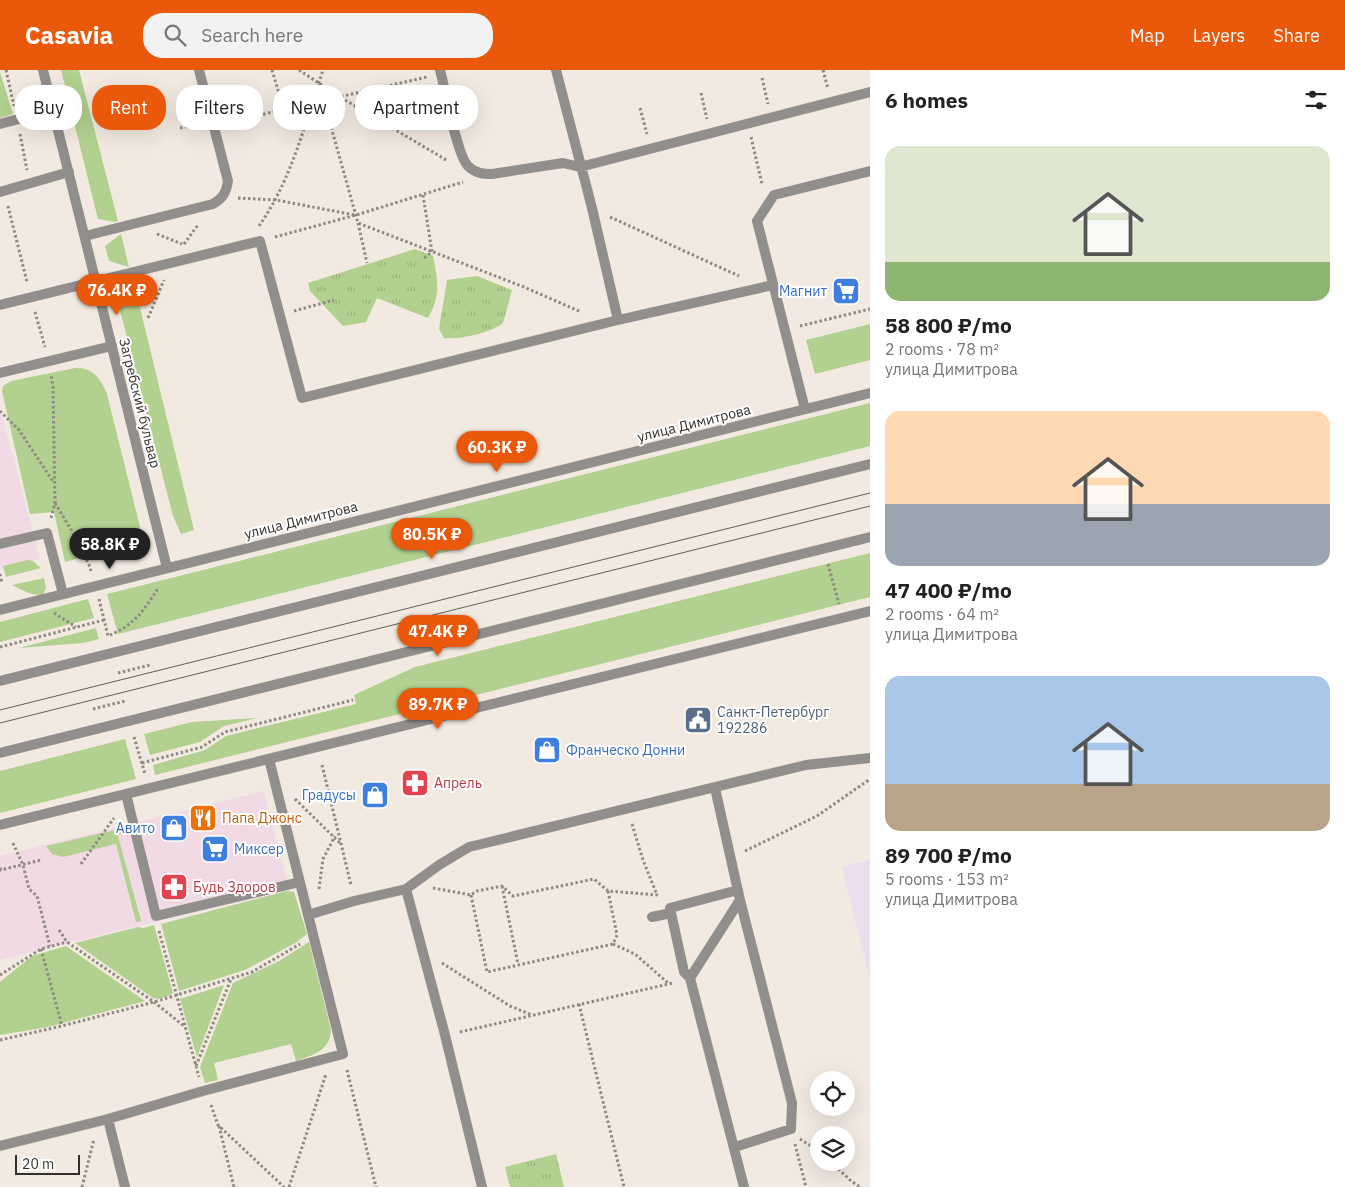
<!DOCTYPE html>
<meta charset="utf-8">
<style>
body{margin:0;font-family:"IBM Plex Sans",sans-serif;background:#f2f2f2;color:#222;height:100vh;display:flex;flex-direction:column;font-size:19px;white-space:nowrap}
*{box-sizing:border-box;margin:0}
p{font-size:16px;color:#767676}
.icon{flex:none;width:28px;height:28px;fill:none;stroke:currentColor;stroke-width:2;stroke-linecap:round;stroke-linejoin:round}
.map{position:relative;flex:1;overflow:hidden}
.sheet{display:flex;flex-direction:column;background:#fff;width:475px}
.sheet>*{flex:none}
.banner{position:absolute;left:15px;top:15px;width:475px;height:45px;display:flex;gap:10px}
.fabs{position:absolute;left:810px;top:1001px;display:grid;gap:10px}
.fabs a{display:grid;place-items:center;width:45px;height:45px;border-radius:50%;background:#fff;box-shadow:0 5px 20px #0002;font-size:25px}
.scale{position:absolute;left:15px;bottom:12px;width:65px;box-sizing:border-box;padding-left:5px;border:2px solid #33302c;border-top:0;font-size:14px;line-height:18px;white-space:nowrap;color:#33302c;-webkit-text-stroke:4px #fff;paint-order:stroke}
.price{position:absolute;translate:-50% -42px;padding:0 11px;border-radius:18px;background:#ea580c;color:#fff;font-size:16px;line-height:32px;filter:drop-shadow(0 1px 2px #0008)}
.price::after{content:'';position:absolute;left:50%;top:30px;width:15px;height:11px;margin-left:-8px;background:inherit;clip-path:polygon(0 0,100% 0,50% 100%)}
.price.on{background:#222;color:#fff}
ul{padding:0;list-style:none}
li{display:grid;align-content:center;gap:10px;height:265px;padding:0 15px}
li span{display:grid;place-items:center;height:155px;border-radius:15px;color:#555}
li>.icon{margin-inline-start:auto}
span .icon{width:90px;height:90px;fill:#fffc;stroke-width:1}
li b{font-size:21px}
h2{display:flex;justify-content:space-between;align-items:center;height:60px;padding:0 15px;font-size:21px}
.tag{padding:0 18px;border-radius:20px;background:#fff;box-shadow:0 5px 20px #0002;font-size:18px;line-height:45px}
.tag.on{background:#ea580c;color:#fff}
header{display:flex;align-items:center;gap:30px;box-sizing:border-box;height:70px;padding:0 25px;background:#ea580c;color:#fff}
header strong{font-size:24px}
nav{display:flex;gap:28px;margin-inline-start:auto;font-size:18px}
.search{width:350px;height:45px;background:#f2f2f2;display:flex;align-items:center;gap:12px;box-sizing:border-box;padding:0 18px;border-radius:20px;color:#767676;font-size:19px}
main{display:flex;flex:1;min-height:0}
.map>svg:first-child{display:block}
</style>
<header>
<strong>Casavia</strong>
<div class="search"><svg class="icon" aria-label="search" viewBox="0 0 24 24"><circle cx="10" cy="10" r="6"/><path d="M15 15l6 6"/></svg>Search here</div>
<nav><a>Map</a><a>Layers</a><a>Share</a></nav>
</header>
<main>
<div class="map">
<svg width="870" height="1117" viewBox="0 0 870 1117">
<defs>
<pattern id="park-tufts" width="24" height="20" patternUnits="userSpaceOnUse" patternTransform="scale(1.25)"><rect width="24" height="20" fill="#b2d08f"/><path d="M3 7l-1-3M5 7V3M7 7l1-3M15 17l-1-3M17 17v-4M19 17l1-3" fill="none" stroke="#9ab37c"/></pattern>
</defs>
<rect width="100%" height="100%" fill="#f2eae0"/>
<!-- commercial -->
<path fill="#f2dae4" d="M 0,338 L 40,489 L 0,499 Z
M 264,721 L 289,819 L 0,890 L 0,786 Z"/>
<!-- education -->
<path fill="#ebdcee" d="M 870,790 L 870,909 L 842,797 Z"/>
<!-- grass -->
<path fill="#b2d08f" d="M 61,0 L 79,0 L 118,151 L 115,152 L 98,149 Z
M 0,2 L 13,44 L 0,48 Z
M 121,164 L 129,197 L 109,191 L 105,176 Z
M 133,209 L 194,460 L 181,464 L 173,446 L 114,217 L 119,211 Z
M 870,254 L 870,290 L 815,304 L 806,270 Z
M 75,298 C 93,297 101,309 107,324 L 141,461 L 140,472 L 65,492 L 54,442 L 30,444 L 2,321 L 3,316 L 11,311 Z
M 870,333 L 870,376 L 118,564 L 107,524 Z
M 870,483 L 870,527 L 155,705 L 153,695 L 205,680 L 226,666 L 356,634 L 354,625 L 415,597 Z
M 28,490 L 33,491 L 41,498 L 6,507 L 3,496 Z
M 44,508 L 46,518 L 43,525 C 32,526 22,520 12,515 Z
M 88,529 L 94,548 L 0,572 L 0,552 Z
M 96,558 L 99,569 L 83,573 L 19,578 Z
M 257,648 L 224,656 L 200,672 L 150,685 L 144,664 L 192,652 Z
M 125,669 L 136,709 L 0,743 L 0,701 Z
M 128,757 L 118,766 L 141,851 L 136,852 L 116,774 L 63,787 L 52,784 L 46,776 Z
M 286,821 L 294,822 L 307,864 L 297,872 L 245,900 L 179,921 L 161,854 Z
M 154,855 L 173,923 C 167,927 159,930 153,928 L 75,873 L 138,857 L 144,858 Z
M 309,872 L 331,960 C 330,981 313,985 296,991 L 291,974 L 214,993 L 218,1010 L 205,1013 L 200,997 L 233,913 L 279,891 Z
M 66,876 L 145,931 L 48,957 L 0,965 L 0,912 L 32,886 Z
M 224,915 L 197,987 L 180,929 Z"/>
<!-- park -->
<path fill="url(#park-tufts)" d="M 415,179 L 433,186 C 438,210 441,225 428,248 L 377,228 L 366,252 L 343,256 L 310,221 L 308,213 Z
M 477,206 L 512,220 L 503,253 C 491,263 458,270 444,268 L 439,259 L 447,210 Z
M 556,1084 L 564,1117 L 510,1117 L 505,1097 Z"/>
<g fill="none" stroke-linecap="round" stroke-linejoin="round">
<!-- path -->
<path stroke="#8e8982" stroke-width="3" stroke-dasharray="2.5 2.5" stroke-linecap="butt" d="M 6,0 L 14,36
M 272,0 L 284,40
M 299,0 L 340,27 L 448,91
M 823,0 L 828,19
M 762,8 L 768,34
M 319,14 L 358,153 L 524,217 L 581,242
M 701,23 L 707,49
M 640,38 L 647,64
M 229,52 L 427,7
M 180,58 L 198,54
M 20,64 L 27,100
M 751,67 L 762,114
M 423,125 L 432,182 L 424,188
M 238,128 L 276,130 L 355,145
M 8,136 L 27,212
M 610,147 L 739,206
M 358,153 L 367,193
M 259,156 C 292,109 305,53 323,0
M 157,164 L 182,174
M 275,167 L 356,145 L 463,112
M 184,174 L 198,155
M 294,241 L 334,230
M 35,242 L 45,277
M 148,248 L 164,210
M 800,256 L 870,239
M 0,341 L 19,360 L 54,413
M 55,433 L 72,461 L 84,487 L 88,492 L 91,501
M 51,448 L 55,433 L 53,317 L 51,305
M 828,494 L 839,534
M 0,504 L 2,513
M 99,529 L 108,566 C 136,554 143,541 159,517
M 54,543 L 76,557
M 0,577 L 104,550
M 118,603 L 150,595
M 93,639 L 125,631
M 134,667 L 145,704
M 142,693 L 202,677 L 225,662 L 353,630
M 322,695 L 351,815
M 295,729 L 341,774
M 632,754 L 643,790 L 657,825
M 13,773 L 23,795 L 29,819 L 37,826 L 50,876
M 745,781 L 817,746 L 870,709
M 81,794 L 114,748
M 0,798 L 1,800 L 41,790
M 502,816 L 518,894
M 433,818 L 471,825 L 477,821 L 502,816 L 513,826 L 594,809 L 608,821 L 657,825 L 659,827
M 319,819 L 323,789 L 335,766
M 471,825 L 487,902 L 613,874 L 617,865 L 608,821
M 59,860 L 67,872 L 154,932 L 184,956
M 159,861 L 199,1007
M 613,874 L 635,884 L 668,913
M 41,879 L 62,956
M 442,893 L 510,936 L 532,945
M 0,905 L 41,879 L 67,872
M 579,934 L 624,1117
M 460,962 L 673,913
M 0,970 L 62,956 L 154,932 L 252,902 L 300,874
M 196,996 L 231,909
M 347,1000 L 376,1117
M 211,1035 L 218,1055 L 284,1117
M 219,1056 L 234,1117
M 800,1069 L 819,1081
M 795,1074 L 806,1117
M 831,1092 L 851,1111 L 860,1117
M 82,1117 L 94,1069
M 289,1117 L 326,1004"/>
<!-- service -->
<path stroke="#928e8b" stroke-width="10" d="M 440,0 C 445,18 457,86 468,96 C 475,103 482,104 492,104 L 563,93 L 580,97 L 870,22
M 556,0 L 592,138 L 618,250
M 0,54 L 53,40
M 0,122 L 69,102
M 85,166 L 213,134 C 223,128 226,123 228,111 L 199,0
M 0,235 L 260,171 L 302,328 L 618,250 L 773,215
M 0,303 L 112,276
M 805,339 L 757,151 L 774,125 L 870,101
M 0,474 L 47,463 L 63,524
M 715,718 L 740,830 L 690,908 L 744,1117
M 126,724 L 156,846 L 300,812
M 406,819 L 445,965 L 482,1117
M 308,845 L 354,831 L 406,819 L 439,795 L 469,777 L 806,695 L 870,688
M 652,847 L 671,843
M 690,908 L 684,902 L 670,838 L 738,820
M 0,1076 L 108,1049
M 735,1077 L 791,1059 L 792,1033 L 740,830
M 125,1117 L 108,1049 L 203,1021 L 343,984 L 269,689"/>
<!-- minor -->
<path stroke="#928e8b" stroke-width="10" d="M 43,0 L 167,498
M 0,540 L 870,323
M 0,755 L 870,541"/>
<!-- tertiary -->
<path stroke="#928e8b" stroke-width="10" d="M 0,611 L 870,394
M 0,683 L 870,467"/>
<!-- tram -->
<path stroke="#625e58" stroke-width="1" d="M 0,640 L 870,423
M 0,653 L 870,436"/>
</g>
<!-- icons -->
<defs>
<g id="supermarket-square" transform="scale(1.4375)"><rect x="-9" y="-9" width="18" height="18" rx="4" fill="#3f7fe0" stroke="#fff"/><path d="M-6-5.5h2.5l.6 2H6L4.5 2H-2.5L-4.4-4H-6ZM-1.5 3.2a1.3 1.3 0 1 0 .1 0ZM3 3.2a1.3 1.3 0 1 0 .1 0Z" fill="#fff"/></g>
<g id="civic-square" transform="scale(1.4375)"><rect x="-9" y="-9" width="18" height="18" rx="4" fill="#5c6f8a" stroke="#fff"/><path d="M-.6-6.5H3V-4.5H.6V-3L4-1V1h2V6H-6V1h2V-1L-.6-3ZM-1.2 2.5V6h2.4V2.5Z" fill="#fff"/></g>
<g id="shop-square" transform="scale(1.4375)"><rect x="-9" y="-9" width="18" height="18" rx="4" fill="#3f7fe0" stroke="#fff"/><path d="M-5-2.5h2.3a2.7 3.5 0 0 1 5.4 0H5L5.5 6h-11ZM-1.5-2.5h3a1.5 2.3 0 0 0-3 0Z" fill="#fff"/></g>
<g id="pharmacy-square" transform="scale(1.4375)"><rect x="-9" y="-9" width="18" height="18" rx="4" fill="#e0444e" stroke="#fff"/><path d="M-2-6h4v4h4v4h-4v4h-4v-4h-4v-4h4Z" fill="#fff"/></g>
<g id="restaurant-square" transform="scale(1.4375)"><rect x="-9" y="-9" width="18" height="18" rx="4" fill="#e8710a" stroke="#fff"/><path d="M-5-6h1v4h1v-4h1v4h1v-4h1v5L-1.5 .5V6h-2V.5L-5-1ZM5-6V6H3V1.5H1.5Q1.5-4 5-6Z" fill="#fff"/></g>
</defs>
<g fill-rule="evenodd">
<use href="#supermarket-square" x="846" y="221"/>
<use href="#civic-square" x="698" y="650"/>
<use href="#shop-square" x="547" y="680"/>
<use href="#pharmacy-square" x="415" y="713"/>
<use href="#shop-square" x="375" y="725"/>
<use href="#restaurant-square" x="203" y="748"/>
<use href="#shop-square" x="174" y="758"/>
<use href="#supermarket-square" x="215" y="779"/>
<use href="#pharmacy-square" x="174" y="817"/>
</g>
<g text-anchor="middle" stroke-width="4" stroke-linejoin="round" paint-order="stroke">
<!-- shop labels -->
<g font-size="14" fill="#366cbe" stroke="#fff" text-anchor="end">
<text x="827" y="226">Магнит</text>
<text x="566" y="685" text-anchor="start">Франческо Донни</text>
<text x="356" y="730">Градусы</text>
<text x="155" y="763">Авито</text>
<text x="234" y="784" text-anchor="start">Миксер</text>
</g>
<!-- street labels -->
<g font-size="14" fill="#33302c" stroke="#fff">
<text transform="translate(140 333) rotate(76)" y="5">Загребский бульвар</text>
<text transform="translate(694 353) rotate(-14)" y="5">улица Димитрова</text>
<text transform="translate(301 450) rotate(-14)" y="5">улица Димитрова</text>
</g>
<!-- service labels -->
<g font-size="14" fill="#4e5e75" stroke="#fff" text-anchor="start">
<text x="717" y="647">Санкт-Петербург<tspan x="717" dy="16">192286</tspan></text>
</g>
<!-- health labels -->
<g font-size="14" fill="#be3a42" stroke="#fff" text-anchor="start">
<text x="434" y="718">Апрель</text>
<text x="193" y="822">Будь Здоров</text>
</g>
<!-- food labels -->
<g font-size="14" fill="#c56008" stroke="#fff" text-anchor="start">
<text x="222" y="753">Папа Джонс</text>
</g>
</g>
</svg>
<div class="fabs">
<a><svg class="icon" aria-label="locate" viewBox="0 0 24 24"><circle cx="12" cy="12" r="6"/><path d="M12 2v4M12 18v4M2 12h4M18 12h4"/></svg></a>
<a><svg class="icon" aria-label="layers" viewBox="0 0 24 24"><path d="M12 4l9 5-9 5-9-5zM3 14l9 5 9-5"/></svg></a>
</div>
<div class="scale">20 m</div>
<b class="price" style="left:117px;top:246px">76.4K ₽</b>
<b class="price" style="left:497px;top:403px">60.3K ₽</b>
<b class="price" style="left:432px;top:490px">80.5K ₽</b>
<b class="price on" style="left:110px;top:500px">58.8K ₽</b>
<b class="price" style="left:438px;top:587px">47.4K ₽</b>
<b class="price" style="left:438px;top:660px">89.7K ₽</b>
<div class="banner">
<a class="tag">Buy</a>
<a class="tag on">Rent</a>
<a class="tag">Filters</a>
<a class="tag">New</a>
<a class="tag">Apartment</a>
</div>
</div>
<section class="sheet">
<h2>6 homes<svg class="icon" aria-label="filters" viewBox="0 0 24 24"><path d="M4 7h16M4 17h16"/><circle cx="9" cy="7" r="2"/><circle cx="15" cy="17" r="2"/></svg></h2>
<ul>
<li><span style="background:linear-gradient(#dfe7d0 75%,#8fb573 0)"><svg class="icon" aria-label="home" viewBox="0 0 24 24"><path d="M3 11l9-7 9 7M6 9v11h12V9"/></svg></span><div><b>58 800 ₽/mo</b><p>2 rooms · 78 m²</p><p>улица Димитрова</p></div></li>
<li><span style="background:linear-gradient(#ffd9b3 60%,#9aa5b1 0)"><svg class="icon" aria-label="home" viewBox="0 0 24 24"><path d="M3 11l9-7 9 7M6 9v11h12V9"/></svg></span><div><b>47 400 ₽/mo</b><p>2 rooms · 64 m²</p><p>улица Димитрова</p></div></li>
<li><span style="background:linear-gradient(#a9c7e8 70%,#b9a48a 0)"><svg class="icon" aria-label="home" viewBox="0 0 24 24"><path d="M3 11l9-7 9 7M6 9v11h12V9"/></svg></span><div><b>89 700 ₽/mo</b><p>5 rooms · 153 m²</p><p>улица Димитрова</p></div></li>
</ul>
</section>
</main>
